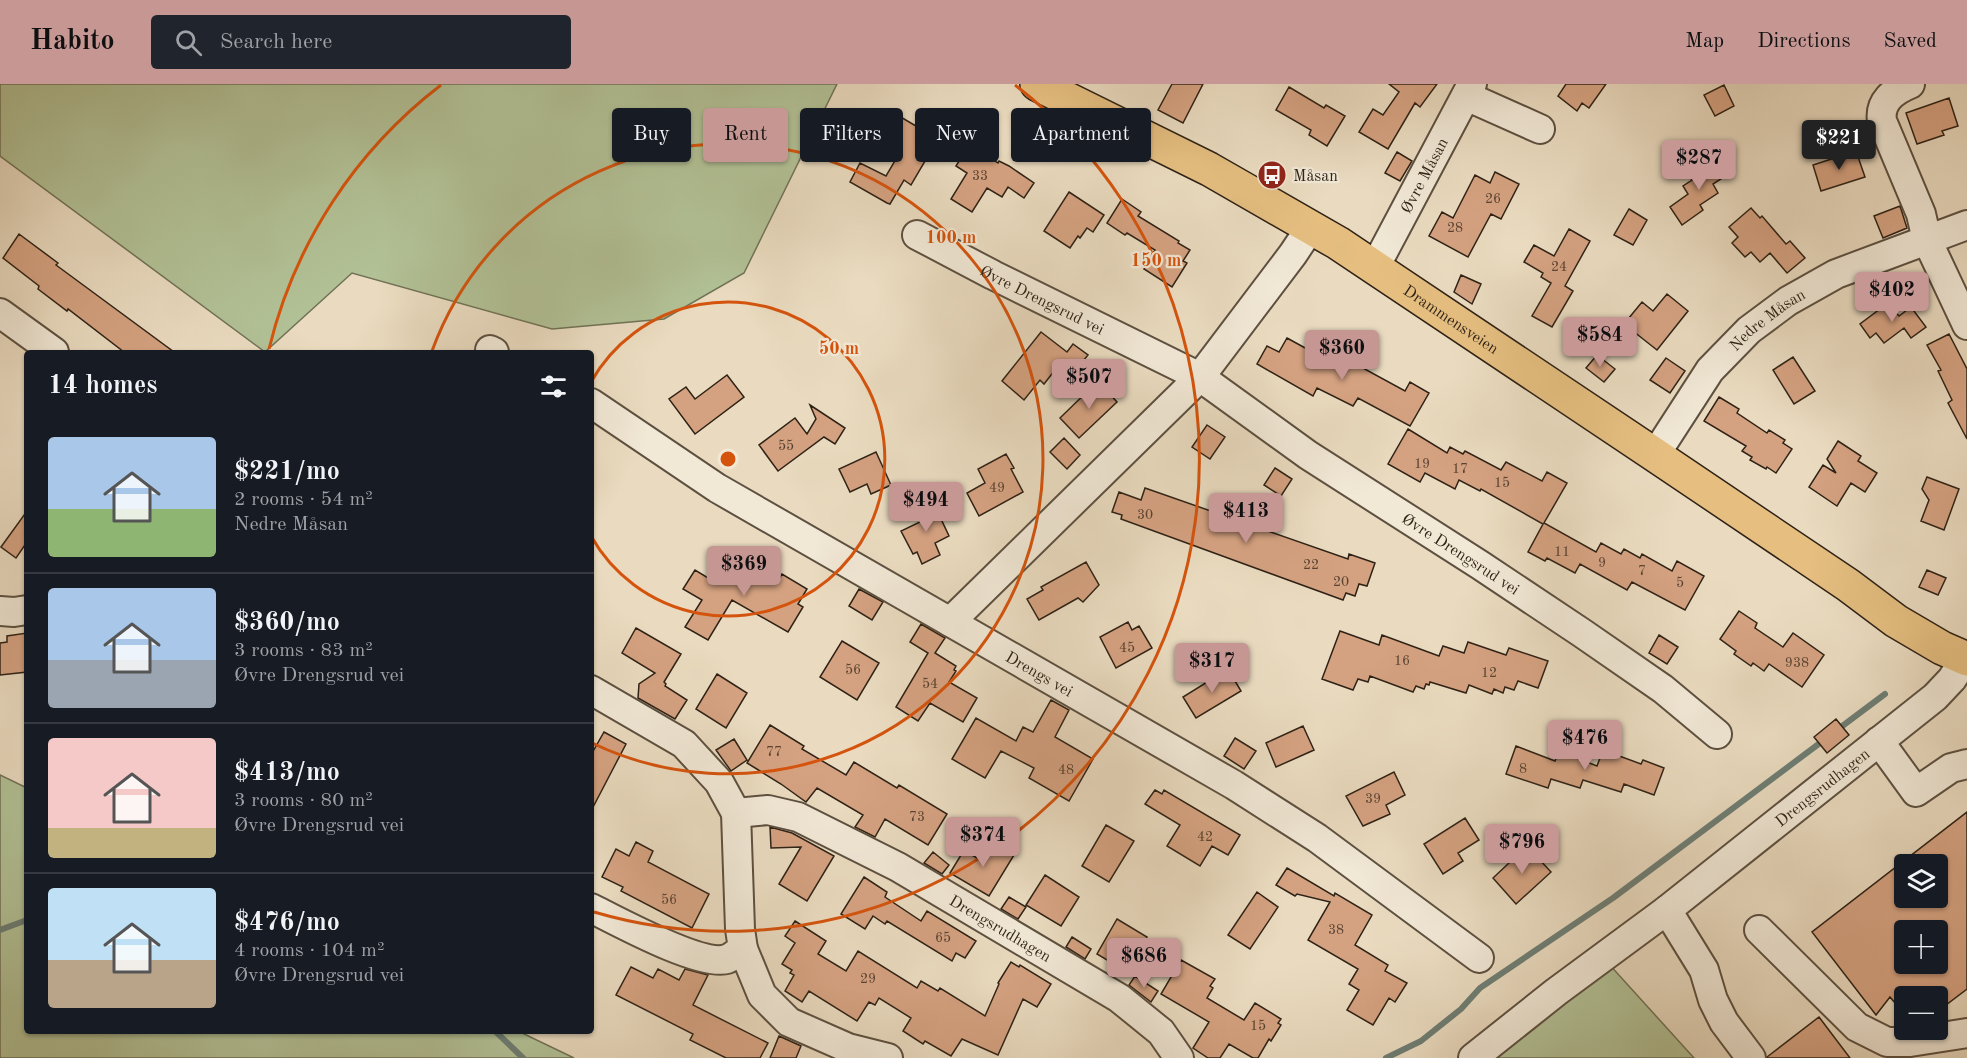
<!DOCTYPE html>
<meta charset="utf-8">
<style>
body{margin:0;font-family:"Old Standard TT",serif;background:#20242c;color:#f1f3f6;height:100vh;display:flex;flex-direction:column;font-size:22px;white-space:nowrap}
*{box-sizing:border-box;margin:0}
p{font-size:20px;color:#9ea1a6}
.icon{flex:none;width:33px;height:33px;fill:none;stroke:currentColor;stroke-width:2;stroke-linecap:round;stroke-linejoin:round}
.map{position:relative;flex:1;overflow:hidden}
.panel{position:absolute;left:24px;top:266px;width:570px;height:684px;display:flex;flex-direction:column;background:#171b24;border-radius:6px;box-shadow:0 2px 4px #0004}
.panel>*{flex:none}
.hud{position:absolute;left:612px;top:24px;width:570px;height:54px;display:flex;gap:12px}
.buttons{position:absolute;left:1894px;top:770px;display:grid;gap:12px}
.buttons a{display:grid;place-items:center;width:54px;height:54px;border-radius:6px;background:#171b24;box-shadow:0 2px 4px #0004;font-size:30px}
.price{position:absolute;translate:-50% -51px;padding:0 14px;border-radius:6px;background:#c59692;color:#111;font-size:20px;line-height:39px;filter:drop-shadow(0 2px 3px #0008)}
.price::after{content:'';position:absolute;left:50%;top:36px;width:18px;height:14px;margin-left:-9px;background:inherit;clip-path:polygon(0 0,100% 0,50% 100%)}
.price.current{background:#222;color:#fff}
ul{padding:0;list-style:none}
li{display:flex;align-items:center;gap:18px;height:150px;padding:0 24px}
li+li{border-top:2px solid #363941}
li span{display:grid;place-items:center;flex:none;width:168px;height:120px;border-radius:6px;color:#555}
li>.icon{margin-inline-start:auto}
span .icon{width:72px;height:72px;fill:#fffc;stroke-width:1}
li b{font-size:26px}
h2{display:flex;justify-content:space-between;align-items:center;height:72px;padding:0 24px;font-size:26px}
.chip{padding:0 21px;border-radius:6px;background:#171b24;box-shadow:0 2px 4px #0004;font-size:21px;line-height:54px}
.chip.current{background:#c59692;color:#111}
header{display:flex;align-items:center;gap:36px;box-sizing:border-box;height:84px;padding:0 30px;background:#c59692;color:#111}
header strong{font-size:28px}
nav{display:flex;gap:33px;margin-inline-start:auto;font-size:21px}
.search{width:420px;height:54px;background:#20242c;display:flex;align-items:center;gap:15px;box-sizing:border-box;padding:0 21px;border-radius:6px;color:#9ea1a6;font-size:22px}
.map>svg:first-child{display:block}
</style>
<header>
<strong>Habito</strong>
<div class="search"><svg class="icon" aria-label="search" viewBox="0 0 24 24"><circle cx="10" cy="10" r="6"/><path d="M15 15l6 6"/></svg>Search here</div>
<nav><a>Map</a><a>Directions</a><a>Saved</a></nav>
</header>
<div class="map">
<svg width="1967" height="974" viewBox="0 0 1967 974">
<rect width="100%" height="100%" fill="#eadbc0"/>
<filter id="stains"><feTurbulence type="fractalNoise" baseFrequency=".00333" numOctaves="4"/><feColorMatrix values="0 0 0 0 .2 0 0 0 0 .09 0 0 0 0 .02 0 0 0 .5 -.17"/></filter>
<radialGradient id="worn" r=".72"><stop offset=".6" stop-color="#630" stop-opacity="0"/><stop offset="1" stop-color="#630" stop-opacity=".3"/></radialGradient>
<!-- green -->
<path fill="#b2c196" stroke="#707256" stroke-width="1.5" d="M 0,0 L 837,0 L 744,189 L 664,235 L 552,245 L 352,189 L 265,268 L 0,72 Z
M 0,691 L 27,704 L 27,946 L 518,947 L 574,974 L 0,974 Z
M 1608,879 L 1694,974 L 1483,974 Z"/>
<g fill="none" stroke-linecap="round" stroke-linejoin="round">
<!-- stream -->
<path stroke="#6e7e74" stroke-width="6" d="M 1837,646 L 1885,610
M 0,846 L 27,836
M 494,946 L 523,974
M 1386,974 L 1421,957 L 1461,925 L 1480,904 L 1613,814 L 1824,656"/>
</g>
<!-- building -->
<path fill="#d5a281" stroke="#2e2216" stroke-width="1.5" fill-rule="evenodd" d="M 1172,0 L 1203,0 L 1183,39 L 1158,26 Z
M 1389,0 L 1437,0 L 1420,23 L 1415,19 L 1388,65 L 1359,48 L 1373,25 L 1383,31 L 1399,8 Z
M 1566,0 L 1606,0 L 1589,24 L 1582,19 L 1577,27 L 1558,12 Z
M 1724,1 L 1734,22 L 1715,32 L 1704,11 Z
M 1289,3 L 1324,24 L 1326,21 L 1345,32 L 1327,62 L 1309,51 L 1311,46 L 1276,26 Z
M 1949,14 L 1958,42 L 1942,47 L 1944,51 L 1917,60 L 1906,29 Z
M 899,32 L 938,55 L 911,101 L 904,96 L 890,120 L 887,119 L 850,98 L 860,79 L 886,92 L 902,65 L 886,55 Z
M 969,61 L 998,79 L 999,77 L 1009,82 L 1034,99 L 1024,114 L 1008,103 L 1002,113 L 987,104 L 972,128 L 951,115 L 967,89 L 956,82 Z
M 1856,67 L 1865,93 L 1821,107 L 1813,81 Z
M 1397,68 L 1412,77 L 1400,97 L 1385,89 Z
M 1715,74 L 1727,91 L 1713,100 L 1718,109 L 1700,121 L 1703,126 L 1682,141 L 1670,123 L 1688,110 L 1683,102 L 1692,96 L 1689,91 Z
M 1495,88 L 1519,100 L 1501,135 L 1491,130 L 1468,173 L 1429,152 L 1442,128 L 1453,134 L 1475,91 L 1490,99 Z
M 1069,108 L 1104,131 L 1093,148 L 1087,144 L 1080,154 L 1078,152 L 1070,164 L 1044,147 Z
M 1122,115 L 1141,128 L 1138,132 L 1179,157 L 1178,159 L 1190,166 L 1183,177 L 1187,179 L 1172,203 L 1144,185 L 1155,166 L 1127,149 L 1125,151 L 1107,139 Z
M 1900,122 L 1907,144 L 1883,154 L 1874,132 Z
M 1751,124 L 1760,134 L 1762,132 L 1786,160 L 1790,157 L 1805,174 L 1787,189 L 1770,169 L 1760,178 L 1751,168 L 1745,173 L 1732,159 L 1738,153 L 1729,143 Z
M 1629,125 L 1647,136 L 1633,161 L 1614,151 Z
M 1569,145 L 1590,157 L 1565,202 L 1573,207 L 1552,243 L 1532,232 L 1551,199 L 1541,193 L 1543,189 L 1524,178 L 1534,161 L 1554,172 Z
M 19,150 L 58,179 L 56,181 L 174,268 L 124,268 L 68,225 L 67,227 L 38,205 L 39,202 L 3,174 Z
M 1461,191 L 1481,200 L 1472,220 L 1454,208 Z
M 1667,210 L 1688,227 L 1657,266 L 1624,240 L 1642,218 L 1653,227 Z
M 1888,219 L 1899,232 L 1911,223 L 1926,243 L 1911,254 L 1904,244 L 1884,259 L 1876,249 L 1870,254 L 1860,240 Z
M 1041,248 L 1067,268 L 1073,260 L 1088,271 L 1075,287 L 1062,277 L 1044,300 L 1040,296 L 1024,316 L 1002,297 Z
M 1949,250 L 1967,285 L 1967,355 L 1948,319 L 1952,316 L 1938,287 L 1941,286 L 1927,261 Z
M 1287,254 L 1347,287 L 1352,278 L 1405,307 L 1410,298 L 1429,309 L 1410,342 L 1358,314 L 1353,322 L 1317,304 L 1313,312 L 1257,280 L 1267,262 L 1279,268 Z
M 1597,271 L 1615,285 L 1604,298 L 1586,284 Z
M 1793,273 L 1815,307 L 1794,320 L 1773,286 Z
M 1666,274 L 1685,287 L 1670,309 L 1650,296 Z
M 727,291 L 744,313 L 695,350 L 669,315 L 686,303 L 695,315 Z
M 1098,297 L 1117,318 L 1079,354 L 1060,334 Z
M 1719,313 L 1739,325 L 1737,329 L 1767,349 L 1769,346 L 1785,356 L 1783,359 L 1792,365 L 1776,389 L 1767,383 L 1766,385 L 1750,376 L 1752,373 L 1742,367 L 1746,362 L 1704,337 Z
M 810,321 L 845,344 L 835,360 L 824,353 L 778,387 L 759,361 L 795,334 L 807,350 L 816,335 Z
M 1207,341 L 1225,353 L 1210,375 L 1192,363 Z
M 1408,345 L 1447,369 L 1450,363 L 1463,370 L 1465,367 L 1501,386 L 1506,378 L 1542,397 L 1547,388 L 1567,399 L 1544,439 L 1596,468 L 1601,459 L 1621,470 L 1624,465 L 1640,474 L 1642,470 L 1672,487 L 1677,477 L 1704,492 L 1685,526 L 1632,498 L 1627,506 L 1580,480 L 1575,489 L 1547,474 L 1545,477 L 1528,468 L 1543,440 L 1481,405 L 1480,407 L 1459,396 L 1455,405 L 1425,389 L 1420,398 L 1388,380 Z
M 1064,354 L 1080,371 L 1067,385 L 1050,368 Z
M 1838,357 L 1861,372 L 1858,377 L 1877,389 L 1865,408 L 1851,399 L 1837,422 L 1809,403 L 1823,381 L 1836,389 L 1827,375 Z
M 876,368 L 891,401 L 871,410 L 867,400 L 850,408 L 839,385 Z
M 1006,370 L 1014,384 L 1011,385 L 1023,408 L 979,432 L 967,409 L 985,399 L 978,385 Z
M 1275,384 L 1292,395 L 1281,412 L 1264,401 Z
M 1927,393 L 1959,405 L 1944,446 L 1921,437 L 1929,416 L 1922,405 Z
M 1145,404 L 1348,475 L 1349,470 L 1375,479 L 1367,502 L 1359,500 L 1355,512 L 1346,509 L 1343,516 L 1121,435 L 1122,431 L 1112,428 L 1119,408 L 1141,416 Z
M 933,418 L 949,452 L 935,459 L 940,471 L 922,480 L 917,468 L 913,470 L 901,447 L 920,438 L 914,427 Z
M 27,427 L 27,458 L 16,474 L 1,463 Z
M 736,473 L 778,497 L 782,490 L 807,505 L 798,520 L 803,523 L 788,548 L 732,516 L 708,556 L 685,543 L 702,516 L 683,505 L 695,486 L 713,497 L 715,493 L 722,497 Z
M 1086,478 L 1099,501 L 1083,518 L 1078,514 L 1039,536 L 1027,515 L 1043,506 L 1041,503 Z
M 1927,486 L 1946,494 L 1938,511 L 1919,503 Z
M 859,505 L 883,518 L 872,536 L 849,522 Z
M 1739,527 L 1757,539 L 1755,544 L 1783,563 L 1793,549 L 1824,571 L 1802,603 L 1769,580 L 1764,587 L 1753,579 L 1751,582 L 1734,570 L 1736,567 L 1720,555 Z
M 1128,538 L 1132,546 L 1139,542 L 1152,564 L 1116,584 L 1100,553 Z
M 921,540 L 945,554 L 935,569 L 956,582 L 954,586 L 956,587 L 949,598 L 977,614 L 963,638 L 930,619 L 918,637 L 896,623 L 928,569 L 910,558 Z
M 636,544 L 681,570 L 664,598 L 666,600 L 665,602 L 687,616 L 675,635 L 638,614 L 639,600 L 655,589 L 622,569 Z
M 1340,547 L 1379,561 L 1382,551 L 1439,572 L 1443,562 L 1464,569 L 1468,558 L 1506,571 L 1509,564 L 1548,577 L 1538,604 L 1518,597 L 1514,606 L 1505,603 L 1503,609 L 1494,605 L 1492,610 L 1469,601 L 1466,609 L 1430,598 L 1429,601 L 1426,600 L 1424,605 L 1416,602 L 1413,608 L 1370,592 L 1368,598 L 1358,595 L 1353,606 L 1322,595 Z
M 27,549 L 27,588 L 0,591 L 0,559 L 7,558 L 7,552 Z
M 1659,551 L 1678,563 L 1667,580 L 1649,569 Z
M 842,557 L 879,579 L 857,616 L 820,593 Z
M 1228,585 L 1241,607 L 1196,634 L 1183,613 Z
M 717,590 L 747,609 L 726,644 L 696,625 Z
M 1051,616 L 1069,626 L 1055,653 L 1093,675 L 1069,717 L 1029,694 L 1034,684 L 1001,667 L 985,694 L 952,675 L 976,634 L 1016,657 L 1023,643 L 1033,648 Z
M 1836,635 L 1849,651 L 1827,669 L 1814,653 Z
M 770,641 L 804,662 L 802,665 L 846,691 L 854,678 L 897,704 L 899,701 L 947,730 L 928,761 L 885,735 L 875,753 L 855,743 L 863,731 L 817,704 L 806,718 L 781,700 L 747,679 Z
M 1303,642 L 1314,666 L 1276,683 L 1266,659 Z
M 604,648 L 626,660 L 591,727 L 591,671 Z
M 1235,654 L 1256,667 L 1244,685 L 1224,672 Z
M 734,655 L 747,676 L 731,687 L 716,666 Z
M 1516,662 L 1555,677 L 1559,667 L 1597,682 L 1603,666 L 1641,680 L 1643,676 L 1664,684 L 1654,711 L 1624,700 L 1621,708 L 1583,696 L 1580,704 L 1551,695 L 1548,704 L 1506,690 Z
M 1394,688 L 1405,711 L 1386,721 L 1390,730 L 1363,742 L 1346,712 Z
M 1155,706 L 1162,710 L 1164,706 L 1240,751 L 1228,771 L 1212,762 L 1200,782 L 1167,762 L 1180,741 L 1145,720 Z
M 1967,728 L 1967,905 L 1938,927 L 1938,912 L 1905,912 L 1905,931 L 1890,913 L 1876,931 L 1812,848 ZM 1905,780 L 1938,780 L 1938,813 L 1905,813 ZM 1905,846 L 1938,846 L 1938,879 L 1905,879 Z
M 1465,734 L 1479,756 L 1458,769 L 1463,777 L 1443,790 L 1424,760 Z
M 1106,741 L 1134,757 L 1109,798 L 1082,782 Z
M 770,743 L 792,749 L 834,772 L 807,817 L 779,800 L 801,763 L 771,764 Z
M 991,757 L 1014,771 L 989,812 L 950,789 L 964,766 L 980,776 Z
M 636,758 L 653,767 L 648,778 L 709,810 L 692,844 L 621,807 L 623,803 L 602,793 L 616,765 L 629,772 Z
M 1527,762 L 1551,788 L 1516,820 L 1493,794 Z
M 933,768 L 949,781 L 942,790 L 924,779 Z
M 1287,784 L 1334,812 L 1335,809 L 1372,831 L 1355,861 L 1388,881 L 1385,887 L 1407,899 L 1395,918 L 1389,914 L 1373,941 L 1347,926 L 1359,906 L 1349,900 L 1358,885 L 1308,856 L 1330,818 L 1297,810 L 1295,812 L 1276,801 Z
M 1045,791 L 1079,813 L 1061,842 L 1026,821 Z
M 864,793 L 887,808 L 885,813 L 921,837 L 927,827 L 976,857 L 965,874 L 956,869 L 952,877 L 887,837 L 885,840 L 873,832 L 865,845 L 841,830 Z
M 1257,808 L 1278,823 L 1250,865 L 1228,851 Z
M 1009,813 L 1026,823 L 1018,835 L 1001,825 Z
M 1117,835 L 1147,853 L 1127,888 L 1097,870 Z
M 795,837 L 826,857 L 818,870 L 846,887 L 858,867 L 917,904 L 921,897 L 938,907 L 940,904 L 985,932 L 999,900 L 998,899 L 1011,878 L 1019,883 L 1020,881 L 1051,900 L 1037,923 L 1023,915 L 998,971 L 962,955 L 951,972 L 925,957 L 923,960 L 903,947 L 911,934 L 879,914 L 875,921 L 869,918 L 857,937 L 809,907 L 802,918 L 785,907 L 794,891 L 790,889 L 792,886 L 782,880 L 795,859 L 785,852 Z
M 1072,853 L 1091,865 L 1085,875 L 1066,863 Z
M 1181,876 L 1215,895 L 1210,902 L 1213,904 L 1207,914 L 1244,936 L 1255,919 L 1281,935 L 1278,939 L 1281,941 L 1271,957 L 1269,955 L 1258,974 L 1253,974 L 1229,960 L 1220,974 L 1208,974 L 1193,964 L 1209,938 L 1161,910 Z
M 631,883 L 653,894 L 658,885 L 679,896 L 685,885 L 708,891 L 693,921 L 768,959 L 760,974 L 726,974 L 690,956 L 693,950 L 616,911 Z
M 1135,892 L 1158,907 L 1151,918 L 1129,901 Z
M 1819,933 L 1850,974 L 1767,974 L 1767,973 Z
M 779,952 L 801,962 L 796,974 L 770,974 Z"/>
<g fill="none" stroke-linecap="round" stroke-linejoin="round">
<!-- minor casing -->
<g stroke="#5d5040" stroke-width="32">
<g id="minor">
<path d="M 1910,0 C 1893,7 1879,18 1882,37 L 1921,130 L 1927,156 L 1967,241"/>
<path d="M 1466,12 L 1540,45"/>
<path id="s1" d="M 917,151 L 993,191 L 1200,293 L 1308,371 L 1480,481 L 1582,549 L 1663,605 L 1717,650"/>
<path id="s2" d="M 1375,183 L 1472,0"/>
<path d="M 0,229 L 54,268"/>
<path d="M 490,266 L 494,268"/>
<path id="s3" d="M 591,319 L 717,404 L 1234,701 L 1317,754 L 1479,874"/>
<path id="s4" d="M 1655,371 L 1710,286 L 1749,246 L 1788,217 L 1836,190 L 1967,141"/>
<path d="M 0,527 L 14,528 L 27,526"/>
<path d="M 950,538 L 1200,293 L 1293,170 L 1311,143"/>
<path d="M 591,606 L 684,660 L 719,698 L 736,729 L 740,845 L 743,865 L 762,911 L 789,938 L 848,964 L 888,974"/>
<path d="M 1879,657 L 1916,708 L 1951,684 L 1967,680"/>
<path id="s5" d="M 736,729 L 768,726 L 798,733 L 898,783 L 1119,914 L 1161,948 L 1179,974"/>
<path d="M 591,824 C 617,837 701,883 727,875 C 732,873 738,868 743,865"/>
<path d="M 1667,826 L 1704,886 L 1713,916 L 1724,938 L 1751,974"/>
<path d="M 1759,846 L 1857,943 L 1887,958 L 1910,958 L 1967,949"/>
<path id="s6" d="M 1473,974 L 1556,908 L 1667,826 L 1935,613 L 1952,595 L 1967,571"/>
</g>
</g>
<!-- major casing -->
<g stroke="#2e2216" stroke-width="36">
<g id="major">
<path id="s7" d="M 1037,0 L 1209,85 L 1338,159 L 1655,371 L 1848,501 L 1896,537 L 1942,564 L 1967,575"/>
</g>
</g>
<!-- minor -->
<use href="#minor" stroke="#f1e8d6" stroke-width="28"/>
<!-- major -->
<use href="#major" stroke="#e5be80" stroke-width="33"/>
</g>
<!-- distance rings -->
<g fill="none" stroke="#d5540d" stroke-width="3">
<path d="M591 298A157 157 0 1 1 591 452"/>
<path d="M432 267A315 315 0 1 1 592 659"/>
<path d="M269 265A472 472 0 0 1 441 1M1015 1A472 472 0 0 1 594 828"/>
</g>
<!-- icons -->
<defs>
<g id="bus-disc" transform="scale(1.5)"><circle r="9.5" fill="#8f2418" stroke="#f1e8d6"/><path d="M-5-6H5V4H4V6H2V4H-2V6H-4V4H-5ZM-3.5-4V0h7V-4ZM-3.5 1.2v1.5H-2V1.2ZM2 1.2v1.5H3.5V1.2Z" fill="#fff"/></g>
</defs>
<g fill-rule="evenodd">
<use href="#bus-disc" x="1272" y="91"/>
</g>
<g text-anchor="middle" stroke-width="4.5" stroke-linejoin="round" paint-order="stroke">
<!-- number labels -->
<g font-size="14" fill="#584231">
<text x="980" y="96">33</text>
<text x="1493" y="119">26</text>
<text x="1455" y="148">28</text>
<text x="1559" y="187">24</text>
<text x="786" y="366">55</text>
<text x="1422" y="384">19</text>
<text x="1460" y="389">17</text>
<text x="1502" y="403">15</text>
<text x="997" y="408">49</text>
<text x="1145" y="435">30</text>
<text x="1562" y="472">11</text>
<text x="1602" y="483">9</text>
<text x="1311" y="485">22</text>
<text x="1642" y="491">7</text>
<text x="1341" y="502">20</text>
<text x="1680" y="503">5</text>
<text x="1127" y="568">45</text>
<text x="1402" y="581">16</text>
<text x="1797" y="583">938</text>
<text x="853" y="590">56</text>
<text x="1489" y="593">12</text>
<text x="930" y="604">54</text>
<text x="774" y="672">77</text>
<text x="1523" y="689">8</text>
<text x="1066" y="690">48</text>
<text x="1373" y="719">39</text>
<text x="917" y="737">73</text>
<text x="1205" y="757">42</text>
<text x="669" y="820">56</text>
<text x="1336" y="850">38</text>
<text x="943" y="858">65</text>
<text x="868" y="899">29</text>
<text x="1258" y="946">15</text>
</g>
<!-- poi labels -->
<g font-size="16" fill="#2e2216" stroke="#f1e8d6" text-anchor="start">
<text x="1293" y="97">Måsan</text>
</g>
<!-- street labels -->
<g font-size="16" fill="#2e2216" stroke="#f1e8d6">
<text dy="6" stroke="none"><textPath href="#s2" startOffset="104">Øvre Måsan</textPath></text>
<text dy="6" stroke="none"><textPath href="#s1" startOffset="141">Øvre Drengsrud vei</textPath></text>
<text dy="6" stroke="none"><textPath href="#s7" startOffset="477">Drammensveien</textPath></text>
<text dy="6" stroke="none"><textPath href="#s4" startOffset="178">Nedre Måsan</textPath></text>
<text dy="6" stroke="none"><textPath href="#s1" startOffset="632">Øvre Drengsrud vei</textPath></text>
<text dy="6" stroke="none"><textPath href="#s3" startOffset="524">Drengs vei</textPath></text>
<text dy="6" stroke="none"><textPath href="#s6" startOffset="442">Drengsrudhagen</textPath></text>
<text dy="6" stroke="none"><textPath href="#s5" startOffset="294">Drengsrudhagen</textPath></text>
</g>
</g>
<circle cx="728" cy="375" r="9" fill="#d5540d" stroke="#f1e8d6" stroke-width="3"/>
<g font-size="18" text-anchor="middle" font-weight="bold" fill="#d5540d" stroke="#f1e8d6" stroke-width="4.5" stroke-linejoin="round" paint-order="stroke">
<text x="951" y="159">100 m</text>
<text x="1156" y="182">150 m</text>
<text x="839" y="270">50 m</text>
</g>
<rect width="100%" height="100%" filter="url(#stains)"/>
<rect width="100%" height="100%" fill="url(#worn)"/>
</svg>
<div class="buttons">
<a><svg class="icon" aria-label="layers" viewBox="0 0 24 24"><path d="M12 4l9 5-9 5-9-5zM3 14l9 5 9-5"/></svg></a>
<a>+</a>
<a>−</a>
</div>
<b class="price current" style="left:1839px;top:87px">$221</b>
<b class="price" style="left:1699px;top:107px">$287</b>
<b class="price" style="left:1892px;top:239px">$402</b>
<b class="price" style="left:1600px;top:284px">$584</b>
<b class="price" style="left:1342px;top:297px">$360</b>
<b class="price" style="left:1089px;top:326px">$507</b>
<b class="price" style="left:926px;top:449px">$494</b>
<b class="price" style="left:1246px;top:460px">$413</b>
<b class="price" style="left:744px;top:513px">$369</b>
<b class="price" style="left:1212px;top:610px">$317</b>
<b class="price" style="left:1585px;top:687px">$476</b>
<b class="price" style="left:983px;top:784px">$374</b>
<b class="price" style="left:1522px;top:791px">$796</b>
<b class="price" style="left:1144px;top:905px">$686</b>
<div class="hud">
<a class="chip">Buy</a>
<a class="chip current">Rent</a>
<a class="chip">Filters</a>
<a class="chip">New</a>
<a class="chip">Apartment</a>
</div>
<section class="panel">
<h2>14 homes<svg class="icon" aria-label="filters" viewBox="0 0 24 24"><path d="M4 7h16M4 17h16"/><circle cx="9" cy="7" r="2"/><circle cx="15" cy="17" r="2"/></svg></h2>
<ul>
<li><span style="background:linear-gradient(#a9c7e8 60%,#8fb573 0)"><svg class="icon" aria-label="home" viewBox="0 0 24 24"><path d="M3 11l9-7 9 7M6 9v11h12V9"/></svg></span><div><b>$221/mo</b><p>2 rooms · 54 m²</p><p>Nedre Måsan</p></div></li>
<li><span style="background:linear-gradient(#a9c7e8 60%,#9aa5b1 0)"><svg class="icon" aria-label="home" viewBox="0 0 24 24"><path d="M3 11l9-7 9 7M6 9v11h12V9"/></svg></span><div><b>$360/mo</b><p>3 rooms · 83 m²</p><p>Øvre Drengsrud vei</p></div></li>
<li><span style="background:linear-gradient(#f6c9c9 75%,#c2b280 0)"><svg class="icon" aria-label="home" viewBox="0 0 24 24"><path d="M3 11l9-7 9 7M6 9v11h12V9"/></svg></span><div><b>$413/mo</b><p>3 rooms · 80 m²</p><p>Øvre Drengsrud vei</p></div></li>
<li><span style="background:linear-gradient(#bfe0f5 60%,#b9a48a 0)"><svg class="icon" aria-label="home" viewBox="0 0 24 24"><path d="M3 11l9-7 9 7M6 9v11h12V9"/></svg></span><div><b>$476/mo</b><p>4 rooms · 104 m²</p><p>Øvre Drengsrud vei</p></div></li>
</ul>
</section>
</div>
